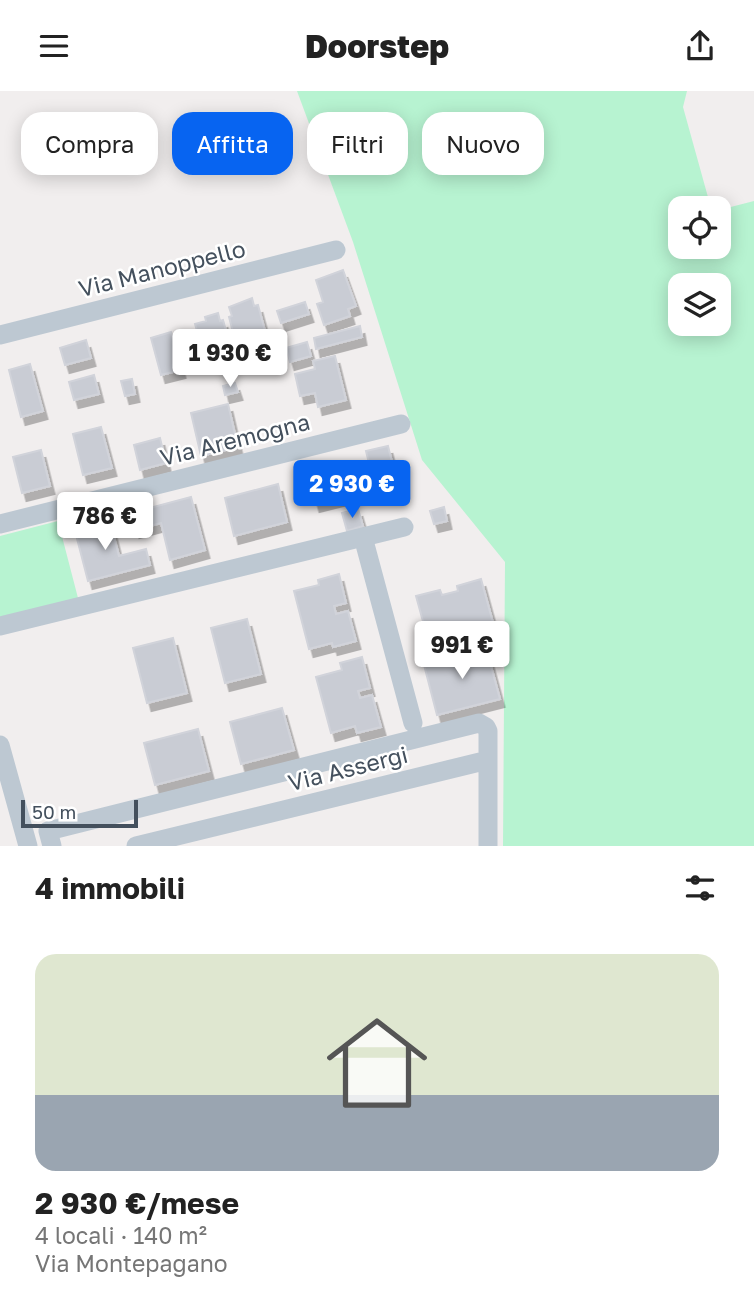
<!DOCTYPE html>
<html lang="it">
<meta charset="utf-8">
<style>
body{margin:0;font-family:"Golos Text",sans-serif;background:#f2f2f2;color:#222;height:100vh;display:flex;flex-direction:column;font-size:26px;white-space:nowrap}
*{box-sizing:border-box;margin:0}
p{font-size:23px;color:#767676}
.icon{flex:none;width:38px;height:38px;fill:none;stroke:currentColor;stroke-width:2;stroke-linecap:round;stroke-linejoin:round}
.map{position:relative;height:755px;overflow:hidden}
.details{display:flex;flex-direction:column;background:#fff;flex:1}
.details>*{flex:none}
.hud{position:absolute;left:21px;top:21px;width:712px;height:63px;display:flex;gap:14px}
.tools{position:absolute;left:668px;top:105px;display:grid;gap:14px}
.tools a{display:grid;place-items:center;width:63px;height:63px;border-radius:14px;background:#fff;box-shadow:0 4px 18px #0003;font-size:35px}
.scale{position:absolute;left:21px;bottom:18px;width:117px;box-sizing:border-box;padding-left:7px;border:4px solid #44505d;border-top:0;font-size:19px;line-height:24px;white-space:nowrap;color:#44505d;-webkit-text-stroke:5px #fff;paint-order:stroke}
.price{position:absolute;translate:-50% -60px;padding:0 16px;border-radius:7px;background:#fff;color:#222;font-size:23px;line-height:46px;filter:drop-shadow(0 2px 4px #0008)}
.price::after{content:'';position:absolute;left:50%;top:42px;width:21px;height:16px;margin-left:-10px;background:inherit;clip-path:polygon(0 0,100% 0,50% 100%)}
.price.current{background:#0764f1;color:#fff}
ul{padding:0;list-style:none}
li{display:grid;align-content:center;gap:14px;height:371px;padding:0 35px}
li span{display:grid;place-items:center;height:217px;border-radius:21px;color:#555}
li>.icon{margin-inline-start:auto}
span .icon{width:126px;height:126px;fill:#fffc;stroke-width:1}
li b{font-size:30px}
h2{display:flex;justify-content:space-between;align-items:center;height:84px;padding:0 35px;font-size:30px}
.pill{padding:0 24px;border-radius:21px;background:#fff;box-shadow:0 4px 18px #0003;font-size:24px;line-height:63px}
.pill.current{background:#0764f1;color:#fff}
header{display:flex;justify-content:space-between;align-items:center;height:91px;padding:0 35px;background:#fff;font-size:32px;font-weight:800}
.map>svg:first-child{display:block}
</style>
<header><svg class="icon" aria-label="menu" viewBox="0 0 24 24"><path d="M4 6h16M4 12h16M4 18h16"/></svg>Doorstep<svg class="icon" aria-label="share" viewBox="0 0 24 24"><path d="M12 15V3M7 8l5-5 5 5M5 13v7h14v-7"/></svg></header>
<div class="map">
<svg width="754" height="755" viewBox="0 0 754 755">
<defs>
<filter id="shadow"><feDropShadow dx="4.5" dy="8" stdDeviation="0" flood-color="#0004"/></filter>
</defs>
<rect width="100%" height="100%" fill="#f1eeee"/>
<!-- green -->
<path fill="#b7f3d1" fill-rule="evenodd" d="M 297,0 L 687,0 L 683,16 L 711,117 L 681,117 L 681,156 L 719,156 L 719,119 L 754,110 L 754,755 L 503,755 L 505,471 L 422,369 L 353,151 ZM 681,194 L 719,194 L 719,233 L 681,233 Z
M 58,430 L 78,507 L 0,527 L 0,445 Z"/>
<!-- building -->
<path fill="#c9ccd4" stroke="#d1d3da" stroke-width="2" filter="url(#shadow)" d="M 343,179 L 356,215 L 348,218 L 350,225 L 324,234 L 317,213 L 323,211 L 316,189 Z
M 252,207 L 254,215 L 258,214 L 265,240 L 254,244 L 255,248 L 236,253 L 229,226 L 232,225 L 229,216 Z
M 305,211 L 309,223 L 281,232 L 277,220 Z
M 218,222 L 220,230 L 223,229 L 230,254 L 226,255 L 227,258 L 217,261 L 217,264 L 199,269 L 191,241 L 197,240 L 195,233 L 206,230 L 205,226 Z
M 360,235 L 362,246 L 316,258 L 314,247 Z
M 171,241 L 181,279 L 161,284 L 151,247 Z
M 86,249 L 91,267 L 65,274 L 60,257 Z
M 307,251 L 311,265 L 290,271 L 286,257 Z
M 335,265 L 346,309 L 318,316 L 315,302 L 300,305 L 295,283 L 315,278 L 313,270 Z
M 30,273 L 43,320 L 21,326 L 9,279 Z
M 94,284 L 99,303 L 74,309 L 69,291 Z
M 132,288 L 135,303 L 125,305 L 121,290 Z
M 235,292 L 238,301 L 225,304 L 223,295 Z
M 228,313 L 238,356 L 201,365 L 191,322 Z
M 101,336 L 112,377 L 83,384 L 73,343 Z
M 160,347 L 166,372 L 140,379 L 134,354 Z
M 388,355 L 395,383 L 373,389 L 366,360 Z
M 41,359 L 50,395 L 22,402 L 13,366 Z
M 336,375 L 343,406 L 315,413 L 307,382 Z
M 278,393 L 287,431 L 234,445 L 225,407 Z
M 191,406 L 205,459 L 170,469 L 161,432 L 135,439 L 131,422 Z
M 444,416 L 447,430 L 434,433 L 430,420 Z
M 358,418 L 363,435 L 347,440 L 342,422 Z
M 109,427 L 119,465 L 146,458 L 150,474 L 88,490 L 74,436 Z
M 339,483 L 346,512 L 334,515 L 336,523 L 348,520 L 356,550 L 333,556 L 332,552 L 309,558 L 294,500 L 319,494 L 318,489 Z
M 481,488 L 495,539 L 466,547 L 463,537 L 457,539 L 460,548 L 430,556 L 416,505 L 440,499 L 442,504 L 458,500 L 457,495 Z
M 247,528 L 261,583 L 225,592 L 211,537 Z
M 173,547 L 187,602 L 147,612 L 133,557 Z
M 485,553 L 500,608 L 437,624 L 423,570 L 451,563 L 454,573 L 465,570 L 462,559 Z
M 362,566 L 370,597 L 358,600 L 360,607 L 372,604 L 381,636 L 357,642 L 355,635 L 331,642 L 316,586 L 342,579 L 340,572 Z
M 282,617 L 294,659 L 241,673 L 230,631 Z
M 198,638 L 209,680 L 155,694 L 144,652 Z"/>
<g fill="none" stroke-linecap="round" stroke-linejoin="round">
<!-- minor -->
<path stroke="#bdc8d2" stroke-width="19" d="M 0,244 L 336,159
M 0,433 L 401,333
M 363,446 L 413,632
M 0,535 L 404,436
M 0,654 L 28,755
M 52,755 L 48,740 L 479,632 L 486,636 L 488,640 L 488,755
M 136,755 L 488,669"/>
</g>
<g text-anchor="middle" stroke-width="5" stroke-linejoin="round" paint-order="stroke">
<!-- street labels -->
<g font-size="23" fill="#44505d" stroke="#fff">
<text transform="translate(162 178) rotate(-14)" y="8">Via Manoppello</text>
<text transform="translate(235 349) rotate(-14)" y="8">Via Aremogna</text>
<text transform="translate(348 678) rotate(-14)" y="8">Via Assergi</text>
</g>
</g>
</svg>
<div class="tools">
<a><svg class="icon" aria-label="locate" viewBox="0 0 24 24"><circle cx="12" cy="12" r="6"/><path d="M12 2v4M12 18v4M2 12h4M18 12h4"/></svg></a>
<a><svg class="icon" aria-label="layers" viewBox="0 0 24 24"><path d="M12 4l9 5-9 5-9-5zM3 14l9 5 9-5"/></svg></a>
</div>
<div class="scale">50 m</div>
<b class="price" style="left:230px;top:298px">1 930 €</b>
<b class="price current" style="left:352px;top:429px">2 930 €</b>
<b class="price" style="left:105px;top:461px">786 €</b>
<b class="price" style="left:462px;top:590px">991 €</b>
<div class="hud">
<a class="pill">Compra</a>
<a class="pill current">Affitta</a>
<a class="pill">Filtri</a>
<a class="pill">Nuovo</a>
</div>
</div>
<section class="details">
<h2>4 immobili<svg class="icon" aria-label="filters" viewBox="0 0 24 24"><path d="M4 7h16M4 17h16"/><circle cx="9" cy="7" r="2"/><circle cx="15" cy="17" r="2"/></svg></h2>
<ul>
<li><span style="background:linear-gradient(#dfe7d0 65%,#9aa5b1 0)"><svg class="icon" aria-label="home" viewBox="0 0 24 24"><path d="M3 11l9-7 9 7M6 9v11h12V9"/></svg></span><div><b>2 930 €/mese</b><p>4 locali · 140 m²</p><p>Via Montepagano</p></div></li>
</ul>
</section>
